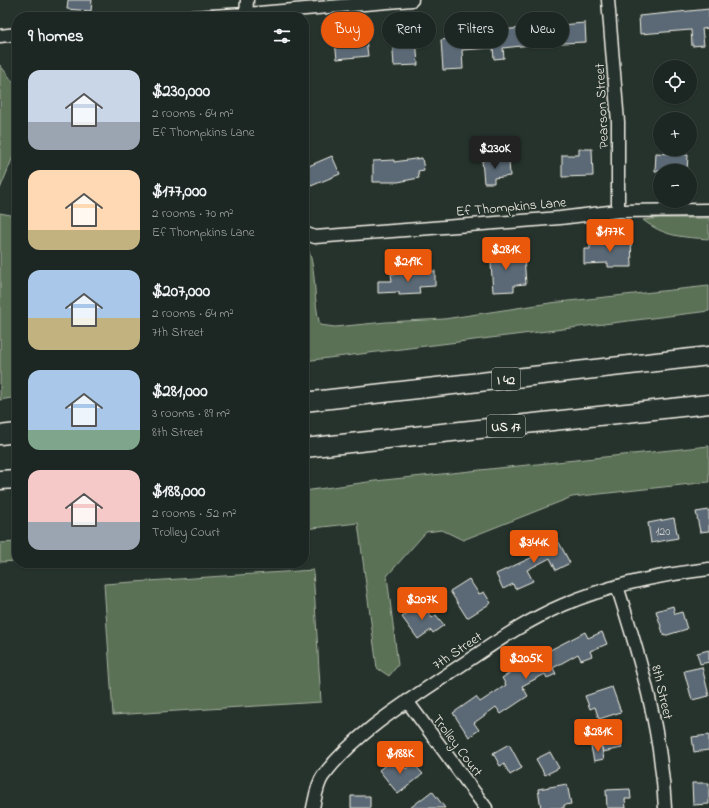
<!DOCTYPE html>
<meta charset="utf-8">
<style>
body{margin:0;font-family:"Indie Flower",sans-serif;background:#252e2a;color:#f1f3f6;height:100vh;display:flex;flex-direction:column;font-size:15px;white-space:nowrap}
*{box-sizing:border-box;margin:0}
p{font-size:13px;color:#a0a5a5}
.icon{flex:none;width:22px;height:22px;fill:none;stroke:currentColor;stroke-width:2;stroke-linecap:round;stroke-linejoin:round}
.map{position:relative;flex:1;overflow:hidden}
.drawer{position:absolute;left:12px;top:12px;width:297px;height:556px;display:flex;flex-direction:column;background:#1c2622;border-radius:16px;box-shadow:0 1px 3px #0004,0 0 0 1px #3a4340}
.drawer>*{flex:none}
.guide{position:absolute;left:321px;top:12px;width:328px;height:36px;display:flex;gap:8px}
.tools{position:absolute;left:653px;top:60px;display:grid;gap:8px}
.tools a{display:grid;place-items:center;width:44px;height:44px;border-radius:50%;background:#1c2622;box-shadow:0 1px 3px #0004,0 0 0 1px #3a4340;font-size:20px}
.price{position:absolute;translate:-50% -34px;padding:0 9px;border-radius:4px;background:#ea580c;color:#fff;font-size:13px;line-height:26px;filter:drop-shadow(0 1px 2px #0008)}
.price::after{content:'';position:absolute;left:50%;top:24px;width:12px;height:9px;margin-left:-6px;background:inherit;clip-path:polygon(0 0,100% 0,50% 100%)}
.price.current{background:#222;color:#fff}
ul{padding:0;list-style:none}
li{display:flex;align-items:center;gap:12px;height:100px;padding:0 16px}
li span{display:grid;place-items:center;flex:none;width:112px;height:80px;border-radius:12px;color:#555}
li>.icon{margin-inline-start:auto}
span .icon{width:48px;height:48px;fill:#fffc;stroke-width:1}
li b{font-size:17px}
h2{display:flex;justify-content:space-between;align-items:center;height:48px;padding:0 16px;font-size:17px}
.pill{padding:0 14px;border-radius:18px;background:#1c2622;box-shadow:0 1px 3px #0004,0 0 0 1px #3a4340;font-size:14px;line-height:36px}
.pill.current{background:#ea580c;color:#fff}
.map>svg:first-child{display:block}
</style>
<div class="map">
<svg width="709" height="808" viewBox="0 0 709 808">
<rect width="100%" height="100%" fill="#26332d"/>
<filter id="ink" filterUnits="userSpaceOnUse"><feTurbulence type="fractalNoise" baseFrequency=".025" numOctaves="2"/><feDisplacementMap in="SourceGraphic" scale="8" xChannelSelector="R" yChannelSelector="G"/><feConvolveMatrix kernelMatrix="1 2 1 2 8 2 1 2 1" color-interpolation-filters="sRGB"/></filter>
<g filter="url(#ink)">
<!-- green -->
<path fill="#5a7156" stroke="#a7b19f" d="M 0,65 L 17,87 L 17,147 L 0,189 Z
M 17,209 L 17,397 L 0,400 L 0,213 L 16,216 Z
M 659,218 L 709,218 L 709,239 C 682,237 665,237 643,220 Z
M 304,248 L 309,251 C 317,275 313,301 320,325 L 335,327 L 386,322 L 444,319 L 550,303 L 709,286 L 709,311 L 304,361 Z
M 709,446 L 709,482 L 572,497 L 463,540 L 442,530 L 426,532 L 387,576 L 398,665 L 389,676 L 377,668 L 358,523 L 304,529 L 304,491 L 375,481 Z
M 17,542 L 17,561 L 0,562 L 0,543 Z
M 313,570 L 321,702 L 113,715 L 104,584 Z"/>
<!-- building -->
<path fill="#5a6975" stroke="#f4f1e8" d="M 68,0 L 92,0 L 91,11 L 67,9 Z
M 709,9 L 709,28 L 702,29 L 704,45 L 692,46 L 691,30 L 640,34 L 639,16 Z
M 585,23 L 586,42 L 539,44 L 503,48 L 504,58 L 494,59 L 493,48 L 462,50 L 463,69 L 443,70 L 441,40 L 449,39 L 449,34 Z
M 416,37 L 418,65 L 394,66 L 392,38 Z
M 366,39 L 368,56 L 337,59 L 335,42 Z
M 579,149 L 592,149 L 593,176 L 562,177 L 562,155 L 579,155 Z
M 656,153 L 688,155 L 687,171 L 655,171 Z
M 332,156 L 340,174 L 311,186 L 304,168 Z
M 422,158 L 424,170 L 418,171 L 419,178 L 398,182 L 373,182 L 373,161 L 394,160 L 394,162 Z
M 497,159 L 497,161 L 509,160 L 510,176 L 494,178 L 494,183 L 484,183 L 482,160 Z
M 616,237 L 631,237 L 632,267 L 608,267 L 608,263 L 584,264 L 584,249 L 590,249 L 590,242 L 616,241 Z
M 505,248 L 506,259 L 524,257 L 526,284 L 514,285 L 514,291 L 493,292 L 490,249 Z
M 435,271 L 435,286 L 419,287 L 420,294 L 399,295 L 399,292 L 378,293 L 378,281 L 392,281 L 391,274 Z
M 709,510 L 709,531 L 700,532 L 696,512 Z
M 674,518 L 678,538 L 651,543 L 648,523 Z
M 555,535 L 570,563 L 556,570 L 550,558 L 527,570 L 533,581 L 515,589 L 513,584 L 503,589 L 496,574 L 535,556 L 531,548 Z
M 469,579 L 479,594 L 484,592 L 491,603 L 467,618 L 450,591 Z
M 422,603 L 432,618 L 436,615 L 444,625 L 433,633 L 431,630 L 418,639 L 402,617 Z
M 673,606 L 675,614 L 682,612 L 687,629 L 664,636 L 656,611 Z
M 585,632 L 588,638 L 602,632 L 607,644 L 590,651 L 592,656 L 581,660 L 578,654 L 553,668 L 556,674 L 547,678 L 545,674 L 522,686 L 528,696 L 501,714 L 496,707 L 474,723 L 479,730 L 469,737 L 453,713 L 476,697 L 480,702 L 506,685 L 502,678 L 525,663 Z
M 709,650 L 709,662 L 700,664 L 697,653 Z
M 702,667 L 709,696 L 692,700 L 684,671 Z
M 612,687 L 621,712 L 599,719 L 595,707 L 590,709 L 585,696 Z
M 618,731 L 622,748 L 603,752 L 599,734 Z
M 709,735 L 709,750 L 694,752 L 692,737 Z
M 509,744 L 522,768 L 510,775 L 504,764 L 500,766 L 493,753 Z
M 601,745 L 604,759 L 594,761 L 591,747 Z
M 550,752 L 559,768 L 545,775 L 536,759 Z
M 396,757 L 406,769 L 413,763 L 423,774 L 398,794 L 379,770 Z
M 692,783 L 709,783 L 709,804 L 693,805 Z
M 567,784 L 571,804 L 564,805 L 564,808 L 541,808 L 538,789 Z
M 630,789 L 631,799 L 625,799 L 626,808 L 607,808 L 606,790 Z
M 432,791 L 445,808 L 410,808 Z
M 351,796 L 370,796 L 370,808 L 351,808 Z"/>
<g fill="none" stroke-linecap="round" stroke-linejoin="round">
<!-- minor casing -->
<g stroke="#f4f1e8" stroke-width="15">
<path id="minor" d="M 608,0 L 618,122 L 618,211
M 192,17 L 246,14 L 412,0
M 246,17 L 247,0
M 0,36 L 17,34
M 304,233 L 315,237 L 560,218 L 618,211 L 709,210
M 617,586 C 641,661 661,729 665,808
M 407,701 L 486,808
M 313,808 C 315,799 317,784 323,776 C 357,731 407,702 454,670 C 489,647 523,622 563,605 C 609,585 659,575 709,569"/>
</g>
<!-- highway casing -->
<g stroke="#f4f1e8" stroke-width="21">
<path id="highway" d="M 304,402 L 709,356
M 0,435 L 17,433
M 304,448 L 709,404
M 0,480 L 17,479"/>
</g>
<!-- minor -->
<use href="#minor" stroke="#26332d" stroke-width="12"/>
<!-- highway -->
<use href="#highway" stroke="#26332d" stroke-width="18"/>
</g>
</g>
<g text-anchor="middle" stroke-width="3" stroke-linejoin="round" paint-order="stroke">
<!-- number labels -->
<g font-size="12" fill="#cecfcb">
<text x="663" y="535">120</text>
</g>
<!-- shield labels -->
<g fill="#26332d" stroke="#b6b8b0" stroke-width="1">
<rect x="492" y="368" width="28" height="22" rx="3"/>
<rect x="487" y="415" width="38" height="22" rx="3"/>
</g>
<g font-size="13" font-weight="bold" fill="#f4f1e8">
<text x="506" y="384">I 42</text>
<text x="506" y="431">US 17</text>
</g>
<!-- street labels -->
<g font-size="14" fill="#f4f1e8" stroke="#26332d">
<text transform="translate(601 106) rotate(-93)" y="5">Pearson Street</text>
<text transform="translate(511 206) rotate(-5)" y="5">Ef Thompkins Lane</text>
<text transform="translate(457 650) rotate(-34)" y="5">7th Street</text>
<text transform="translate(663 692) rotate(77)" y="5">8th Street</text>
<text transform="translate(458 745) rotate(53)" y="5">Trolley Court</text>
</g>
</g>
</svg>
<div class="tools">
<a><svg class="icon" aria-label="locate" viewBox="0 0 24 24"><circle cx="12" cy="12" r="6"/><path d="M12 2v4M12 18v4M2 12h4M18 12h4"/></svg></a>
<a>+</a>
<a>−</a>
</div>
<b class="price current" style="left:495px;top:170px">$230K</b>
<b class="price" style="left:610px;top:253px">$177K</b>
<b class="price" style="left:506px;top:271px">$281K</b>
<b class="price" style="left:408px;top:283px">$219K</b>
<b class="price" style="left:534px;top:564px">$344K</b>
<b class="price" style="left:422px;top:621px">$207K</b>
<b class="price" style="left:526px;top:680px">$205K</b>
<b class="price" style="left:598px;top:753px">$281K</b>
<b class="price" style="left:400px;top:775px">$188K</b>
<div class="guide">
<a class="pill current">Buy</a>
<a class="pill">Rent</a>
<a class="pill">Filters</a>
<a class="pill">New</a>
</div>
<section class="drawer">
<h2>9 homes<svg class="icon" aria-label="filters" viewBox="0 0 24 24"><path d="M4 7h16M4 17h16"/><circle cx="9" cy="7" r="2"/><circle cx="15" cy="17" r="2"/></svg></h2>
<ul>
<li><span style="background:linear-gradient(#c9d6e8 65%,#9aa5b1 0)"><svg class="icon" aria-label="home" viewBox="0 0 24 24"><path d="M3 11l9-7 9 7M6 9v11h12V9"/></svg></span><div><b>$230,000</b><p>2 rooms · 64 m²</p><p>Ef Thompkins Lane</p></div></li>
<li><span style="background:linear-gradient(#ffd9b3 75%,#c2b280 0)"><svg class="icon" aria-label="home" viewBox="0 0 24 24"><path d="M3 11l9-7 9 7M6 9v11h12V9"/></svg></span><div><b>$177,000</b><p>2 rooms · 70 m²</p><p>Ef Thompkins Lane</p></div></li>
<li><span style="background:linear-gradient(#a9c7e8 60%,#c2b280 0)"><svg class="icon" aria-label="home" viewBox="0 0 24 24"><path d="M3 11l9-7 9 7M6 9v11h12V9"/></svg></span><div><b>$207,000</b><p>2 rooms · 64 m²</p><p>7th Street</p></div></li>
<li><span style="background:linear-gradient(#a9c7e8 75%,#7fa58c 0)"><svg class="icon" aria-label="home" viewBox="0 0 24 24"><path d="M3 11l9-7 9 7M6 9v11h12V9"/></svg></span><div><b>$281,000</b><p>3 rooms · 89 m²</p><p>8th Street</p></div></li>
<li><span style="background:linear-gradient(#f6c9c9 65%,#9aa5b1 0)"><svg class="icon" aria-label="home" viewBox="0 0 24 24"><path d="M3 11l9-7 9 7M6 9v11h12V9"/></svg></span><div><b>$188,000</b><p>2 rooms · 52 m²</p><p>Trolley Court</p></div></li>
</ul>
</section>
</div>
